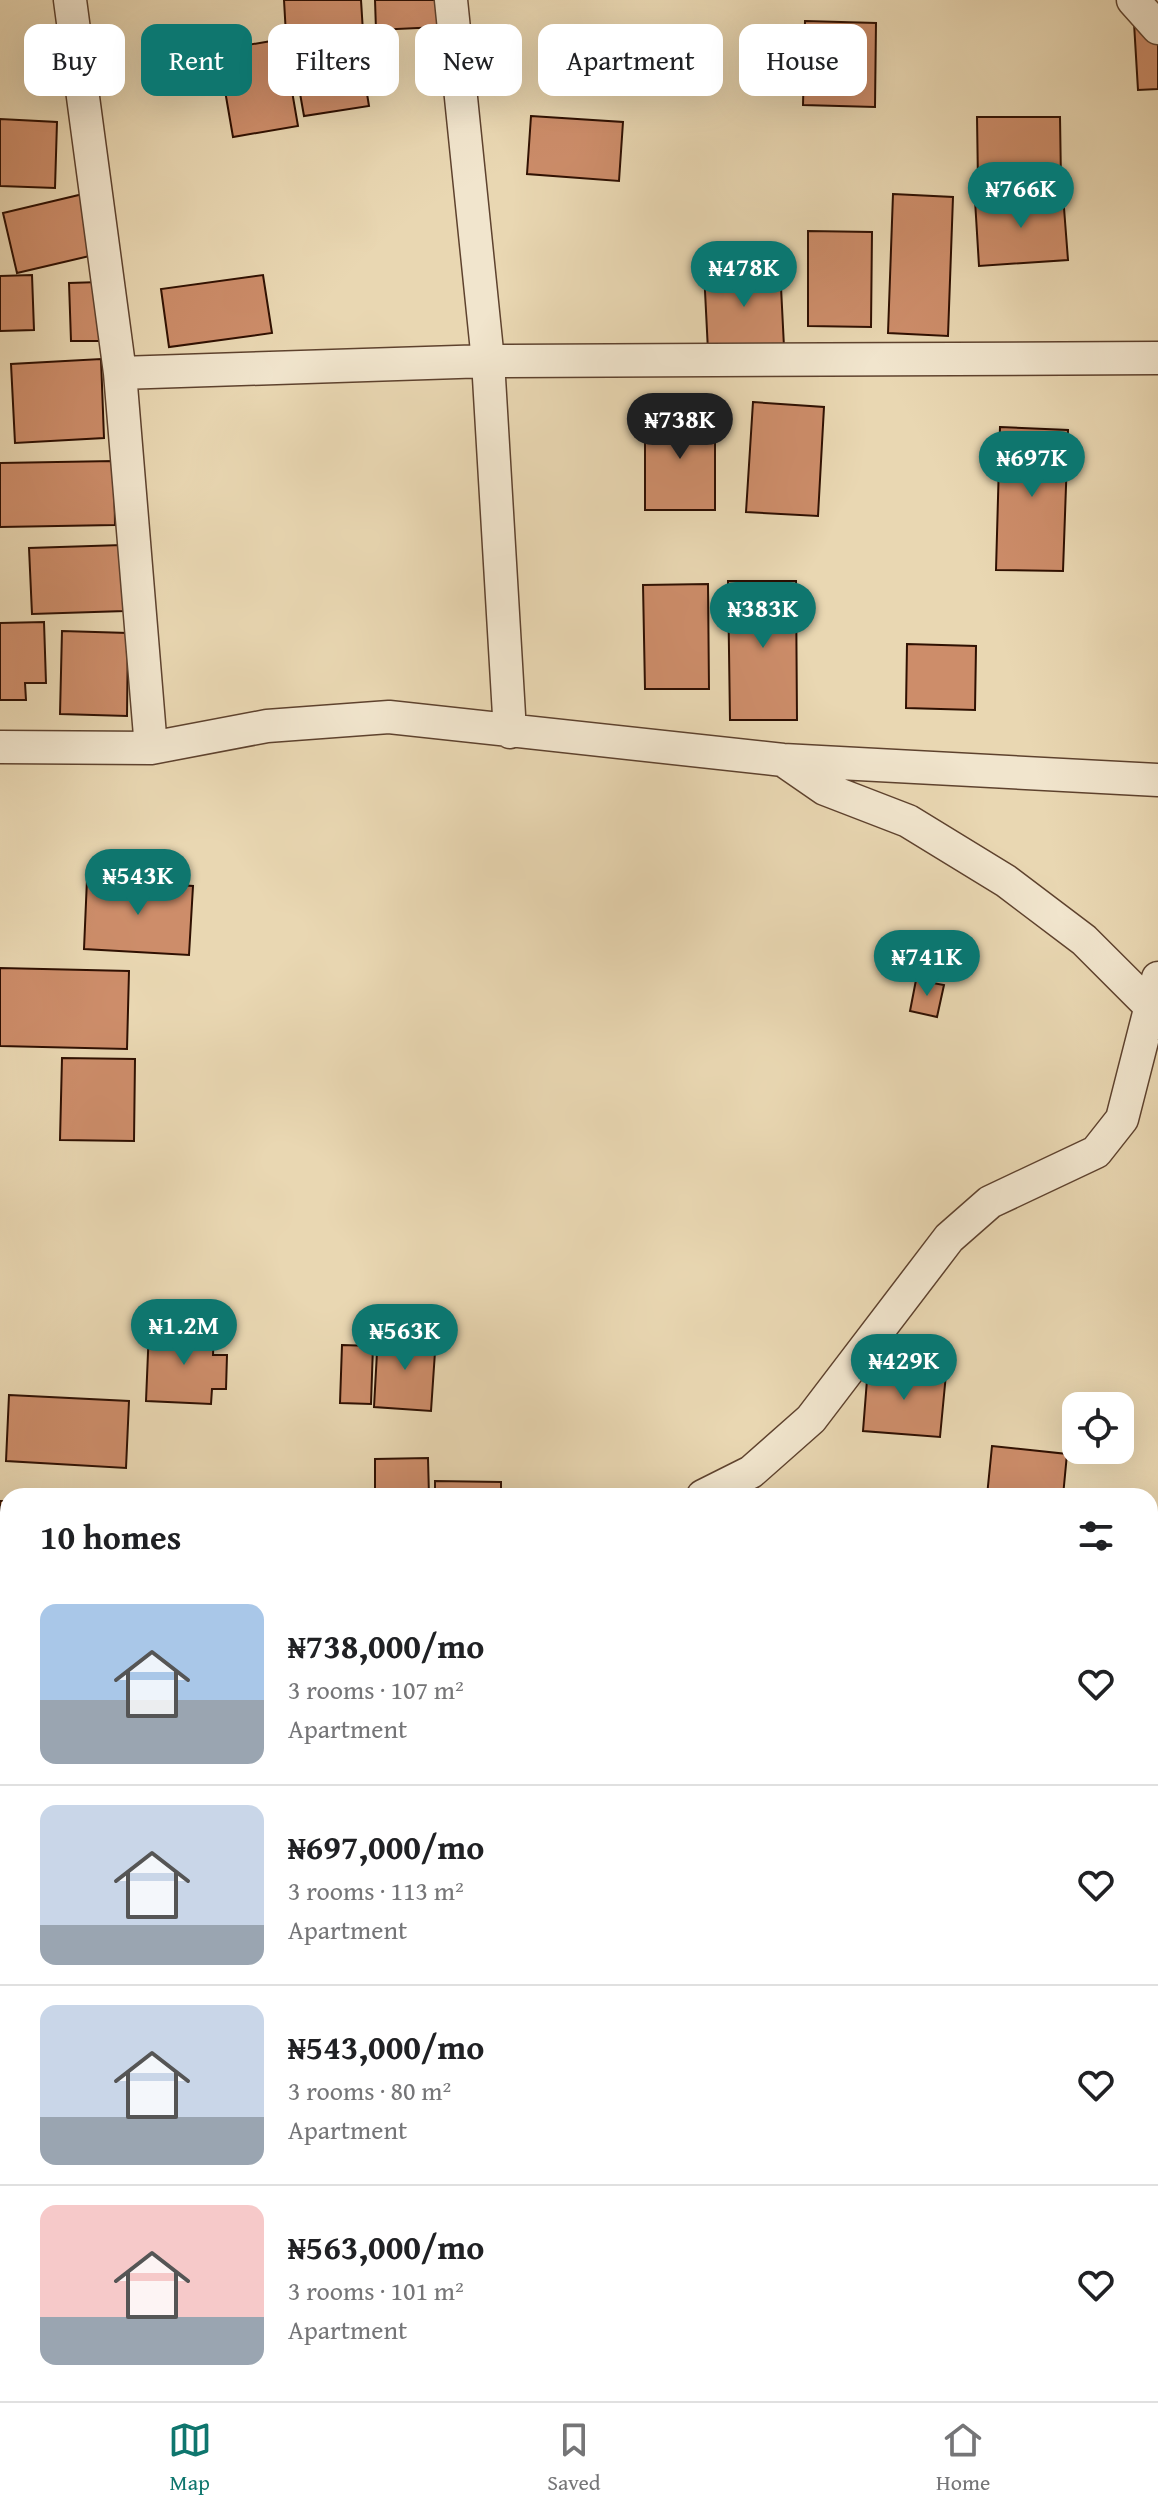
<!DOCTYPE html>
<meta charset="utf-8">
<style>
body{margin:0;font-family:"Gentium Book Plus",serif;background:#f6f6f6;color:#202124;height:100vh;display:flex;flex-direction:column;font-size:30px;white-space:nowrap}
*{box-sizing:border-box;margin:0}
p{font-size:26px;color:#757577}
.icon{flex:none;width:44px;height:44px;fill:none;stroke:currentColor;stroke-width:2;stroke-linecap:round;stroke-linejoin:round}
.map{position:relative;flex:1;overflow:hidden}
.side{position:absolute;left:0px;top:1488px;width:1158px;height:914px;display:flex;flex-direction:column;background:#fff;border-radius:24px 24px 0 0;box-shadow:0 8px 32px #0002}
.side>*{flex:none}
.guide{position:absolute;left:24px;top:24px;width:1110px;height:72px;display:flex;gap:16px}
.fabs{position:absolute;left:1062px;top:1392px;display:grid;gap:16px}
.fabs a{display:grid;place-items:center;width:72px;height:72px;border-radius:16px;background:#fff;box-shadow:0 8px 32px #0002;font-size:40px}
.price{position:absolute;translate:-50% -68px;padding:0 18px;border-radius:28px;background:#0f766e;color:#fff;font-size:26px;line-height:52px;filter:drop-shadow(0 2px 4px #0008)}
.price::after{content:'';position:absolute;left:50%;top:48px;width:24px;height:18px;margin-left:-12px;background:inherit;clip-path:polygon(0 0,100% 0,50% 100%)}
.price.selected{background:#222;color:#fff}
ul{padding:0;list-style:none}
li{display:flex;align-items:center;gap:24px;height:200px;padding:0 40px}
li+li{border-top:2px solid #e0e0e0}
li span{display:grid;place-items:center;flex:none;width:224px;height:160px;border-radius:16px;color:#555}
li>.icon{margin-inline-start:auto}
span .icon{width:96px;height:96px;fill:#fffc;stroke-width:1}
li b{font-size:34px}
h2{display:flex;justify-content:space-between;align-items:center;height:96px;padding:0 40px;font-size:34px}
.pill{padding:0 28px;border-radius:16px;background:#fff;box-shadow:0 8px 32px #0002;font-size:28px;line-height:72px}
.pill.selected{background:#0f766e;color:#fff}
.dock{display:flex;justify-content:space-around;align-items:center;height:112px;border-top:2px solid #e0e0e0;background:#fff;font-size:22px;color:#757577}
.dock a{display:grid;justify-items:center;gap:4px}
.dock .selected{color:#0f766e}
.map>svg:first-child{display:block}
</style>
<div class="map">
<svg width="1158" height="2401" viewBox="0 0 1158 2401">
<rect width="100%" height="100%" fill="#e9d7b2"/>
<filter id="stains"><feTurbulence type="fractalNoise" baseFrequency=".0025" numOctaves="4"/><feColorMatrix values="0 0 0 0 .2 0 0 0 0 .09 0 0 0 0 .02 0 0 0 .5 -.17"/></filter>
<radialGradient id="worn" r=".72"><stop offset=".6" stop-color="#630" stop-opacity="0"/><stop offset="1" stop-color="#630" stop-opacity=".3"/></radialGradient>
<!-- building -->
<path fill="#cd8d6a" stroke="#2f1002" stroke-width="2" d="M 284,0 L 361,0 L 363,32 L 286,35 Z
M 375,0 L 438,0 L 439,27 L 376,30 Z
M 805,21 L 876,23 L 875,107 L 803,105 Z
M 1158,22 L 1158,89 L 1138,90 L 1134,23 Z
M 358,38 L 369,106 L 304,116 L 292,48 Z
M 283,39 L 298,126 L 233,137 L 218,50 Z
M 531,116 L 623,122 L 619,181 L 527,174 Z
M 977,117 L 1060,117 L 1061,181 L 978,182 Z
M 0,119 L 57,122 L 55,188 L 0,186 Z
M 83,194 L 98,254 L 17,273 L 3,213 Z
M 893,194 L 953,197 L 948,336 L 888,333 Z
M 1063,195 L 1068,260 L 979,266 L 975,200 Z
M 808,231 L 872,232 L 871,327 L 808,326 Z
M 780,267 L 784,347 L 708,351 L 704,271 Z
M 32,275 L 34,330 L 0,331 L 0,276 Z
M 263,275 L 272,333 L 169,347 L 161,289 Z
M 100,282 L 102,341 L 71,341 L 69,283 Z
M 101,359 L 104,438 L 15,443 L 11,364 Z
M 753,402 L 824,407 L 818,516 L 746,512 Z
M 645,412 L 715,412 L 715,510 L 645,510 Z
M 1000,427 L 1068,430 L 1063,571 L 996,570 Z
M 114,461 L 115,525 L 0,527 L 0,463 Z
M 122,545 L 125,611 L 32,614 L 29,548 Z
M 728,581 L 796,581 L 797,720 L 730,720 Z
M 708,584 L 709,689 L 645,689 L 643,585 Z
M 44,622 L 46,683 L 25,683 L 26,700 L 0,700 L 0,623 Z
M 62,631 L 128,633 L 127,716 L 60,714 Z
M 907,644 L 976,646 L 975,710 L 906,708 Z
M 87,879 L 193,886 L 189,955 L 84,949 Z
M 0,968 L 129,971 L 127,1049 L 0,1046 Z
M 916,980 L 944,985 L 937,1017 L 910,1011 Z
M 62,1058 L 135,1059 L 134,1141 L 60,1140 Z
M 149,1329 L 214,1332 L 213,1355 L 227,1355 L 226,1389 L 212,1389 L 211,1404 L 146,1401 Z
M 378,1334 L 436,1337 L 431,1411 L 374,1407 Z
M 342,1345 L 373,1346 L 371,1404 L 340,1403 Z
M 868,1367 L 946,1374 L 940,1437 L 863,1431 Z
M 9,1395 L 129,1401 L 126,1468 L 6,1461 Z
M 992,1446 L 1067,1454 L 1063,1496 L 987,1496 Z
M 428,1458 L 429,1496 L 375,1496 L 375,1459 Z
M 435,1481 L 501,1482 L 501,1496 L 435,1496 Z
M 0,1501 L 8,1501 L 8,1560 L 0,1560 Z
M 0,1654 L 8,1654 L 8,1723 L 0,1723 Z
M 1150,1659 L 1158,1660 L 1158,1745 L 1150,1745 Z
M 0,1737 L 8,1737 L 8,1804 L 0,1803 Z
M 1150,1760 L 1158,1760 L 1158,1833 L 1150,1833 Z
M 0,1825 L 8,1826 L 8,1888 L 0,1887 Z
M 426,2394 L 521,2394 L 521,2401 L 426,2401 Z
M 527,2394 L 596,2394 L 596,2401 L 527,2401 Z
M 887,2394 L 888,2401 L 825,2401 L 824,2397 Z"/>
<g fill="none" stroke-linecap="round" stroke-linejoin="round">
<!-- minor casing -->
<g stroke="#5e422e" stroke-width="35">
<path id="minor" d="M 70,0 L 120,373 L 151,748
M 451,0 L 488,361 L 510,732
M 1133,0 L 1158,28
M 120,373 L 488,361 L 1158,358
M 0,747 L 151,748 L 267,726 L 389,717 L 783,760 L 1158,780
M 783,760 L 825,789 L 908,821 L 1006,881 L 1084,940 L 1150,1006 L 1155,1024
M 703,1496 L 751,1472 L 811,1419 L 949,1238 L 990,1202 L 1096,1152 L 1122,1119 L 1158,978
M 683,2394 L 684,2401"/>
</g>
<!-- minor -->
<use href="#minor" stroke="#f1e5cd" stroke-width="32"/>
</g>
<rect width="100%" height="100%" filter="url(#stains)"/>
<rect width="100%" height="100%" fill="url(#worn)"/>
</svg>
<div class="fabs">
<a><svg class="icon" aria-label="locate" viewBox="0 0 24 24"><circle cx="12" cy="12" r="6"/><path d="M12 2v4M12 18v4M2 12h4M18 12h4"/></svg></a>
</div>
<b class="price" style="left:1021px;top:230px">₦766K</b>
<b class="price" style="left:744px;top:309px">₦478K</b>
<b class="price selected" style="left:680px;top:461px">₦738K</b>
<b class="price" style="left:1032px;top:499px">₦697K</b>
<b class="price" style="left:763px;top:650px">₦383K</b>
<b class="price" style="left:138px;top:917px">₦543K</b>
<b class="price" style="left:927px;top:998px">₦741K</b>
<b class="price" style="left:184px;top:1367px">₦1.2M</b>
<b class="price" style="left:405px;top:1372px">₦563K</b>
<b class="price" style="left:904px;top:1402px">₦429K</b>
<div class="guide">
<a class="pill">Buy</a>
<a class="pill selected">Rent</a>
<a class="pill">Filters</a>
<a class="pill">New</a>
<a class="pill">Apartment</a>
<a class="pill">House</a>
</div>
<section class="side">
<h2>10 homes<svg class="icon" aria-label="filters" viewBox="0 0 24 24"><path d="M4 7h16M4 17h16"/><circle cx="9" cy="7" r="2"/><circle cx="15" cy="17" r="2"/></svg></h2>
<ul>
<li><span style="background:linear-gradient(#a9c7e8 60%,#9aa5b1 0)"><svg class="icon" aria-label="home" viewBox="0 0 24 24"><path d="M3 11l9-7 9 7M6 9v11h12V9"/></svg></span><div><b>₦738,000/mo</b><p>3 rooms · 107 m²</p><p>Apartment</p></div><svg class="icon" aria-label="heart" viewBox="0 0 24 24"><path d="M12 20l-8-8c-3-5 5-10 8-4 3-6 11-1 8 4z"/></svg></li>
<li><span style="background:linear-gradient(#c9d6e8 75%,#9aa5b1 0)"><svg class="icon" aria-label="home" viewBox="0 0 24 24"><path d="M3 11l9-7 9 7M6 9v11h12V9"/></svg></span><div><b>₦697,000/mo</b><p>3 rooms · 113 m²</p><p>Apartment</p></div><svg class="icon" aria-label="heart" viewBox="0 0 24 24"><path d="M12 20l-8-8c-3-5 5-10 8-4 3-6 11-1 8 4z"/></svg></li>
<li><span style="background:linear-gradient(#c9d6e8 70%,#9aa5b1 0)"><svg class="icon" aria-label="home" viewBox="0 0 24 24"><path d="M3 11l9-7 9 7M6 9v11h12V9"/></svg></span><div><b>₦543,000/mo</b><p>3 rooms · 80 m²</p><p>Apartment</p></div><svg class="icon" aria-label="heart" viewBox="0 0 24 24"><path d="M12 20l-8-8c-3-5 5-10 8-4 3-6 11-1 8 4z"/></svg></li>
<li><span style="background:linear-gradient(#f6c9c9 70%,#9aa5b1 0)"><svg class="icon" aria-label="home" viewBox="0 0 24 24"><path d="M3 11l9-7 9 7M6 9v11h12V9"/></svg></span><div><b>₦563,000/mo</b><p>3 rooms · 101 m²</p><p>Apartment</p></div><svg class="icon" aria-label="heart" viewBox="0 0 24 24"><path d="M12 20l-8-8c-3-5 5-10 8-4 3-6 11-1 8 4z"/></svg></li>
</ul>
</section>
</div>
<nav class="dock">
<a class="selected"><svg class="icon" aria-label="map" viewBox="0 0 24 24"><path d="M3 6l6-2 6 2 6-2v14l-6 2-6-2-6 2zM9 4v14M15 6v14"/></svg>Map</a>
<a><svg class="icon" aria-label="saved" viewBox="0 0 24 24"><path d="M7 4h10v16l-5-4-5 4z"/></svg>Saved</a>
<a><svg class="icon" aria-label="home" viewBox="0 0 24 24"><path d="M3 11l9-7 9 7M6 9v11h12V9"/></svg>Home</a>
</nav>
